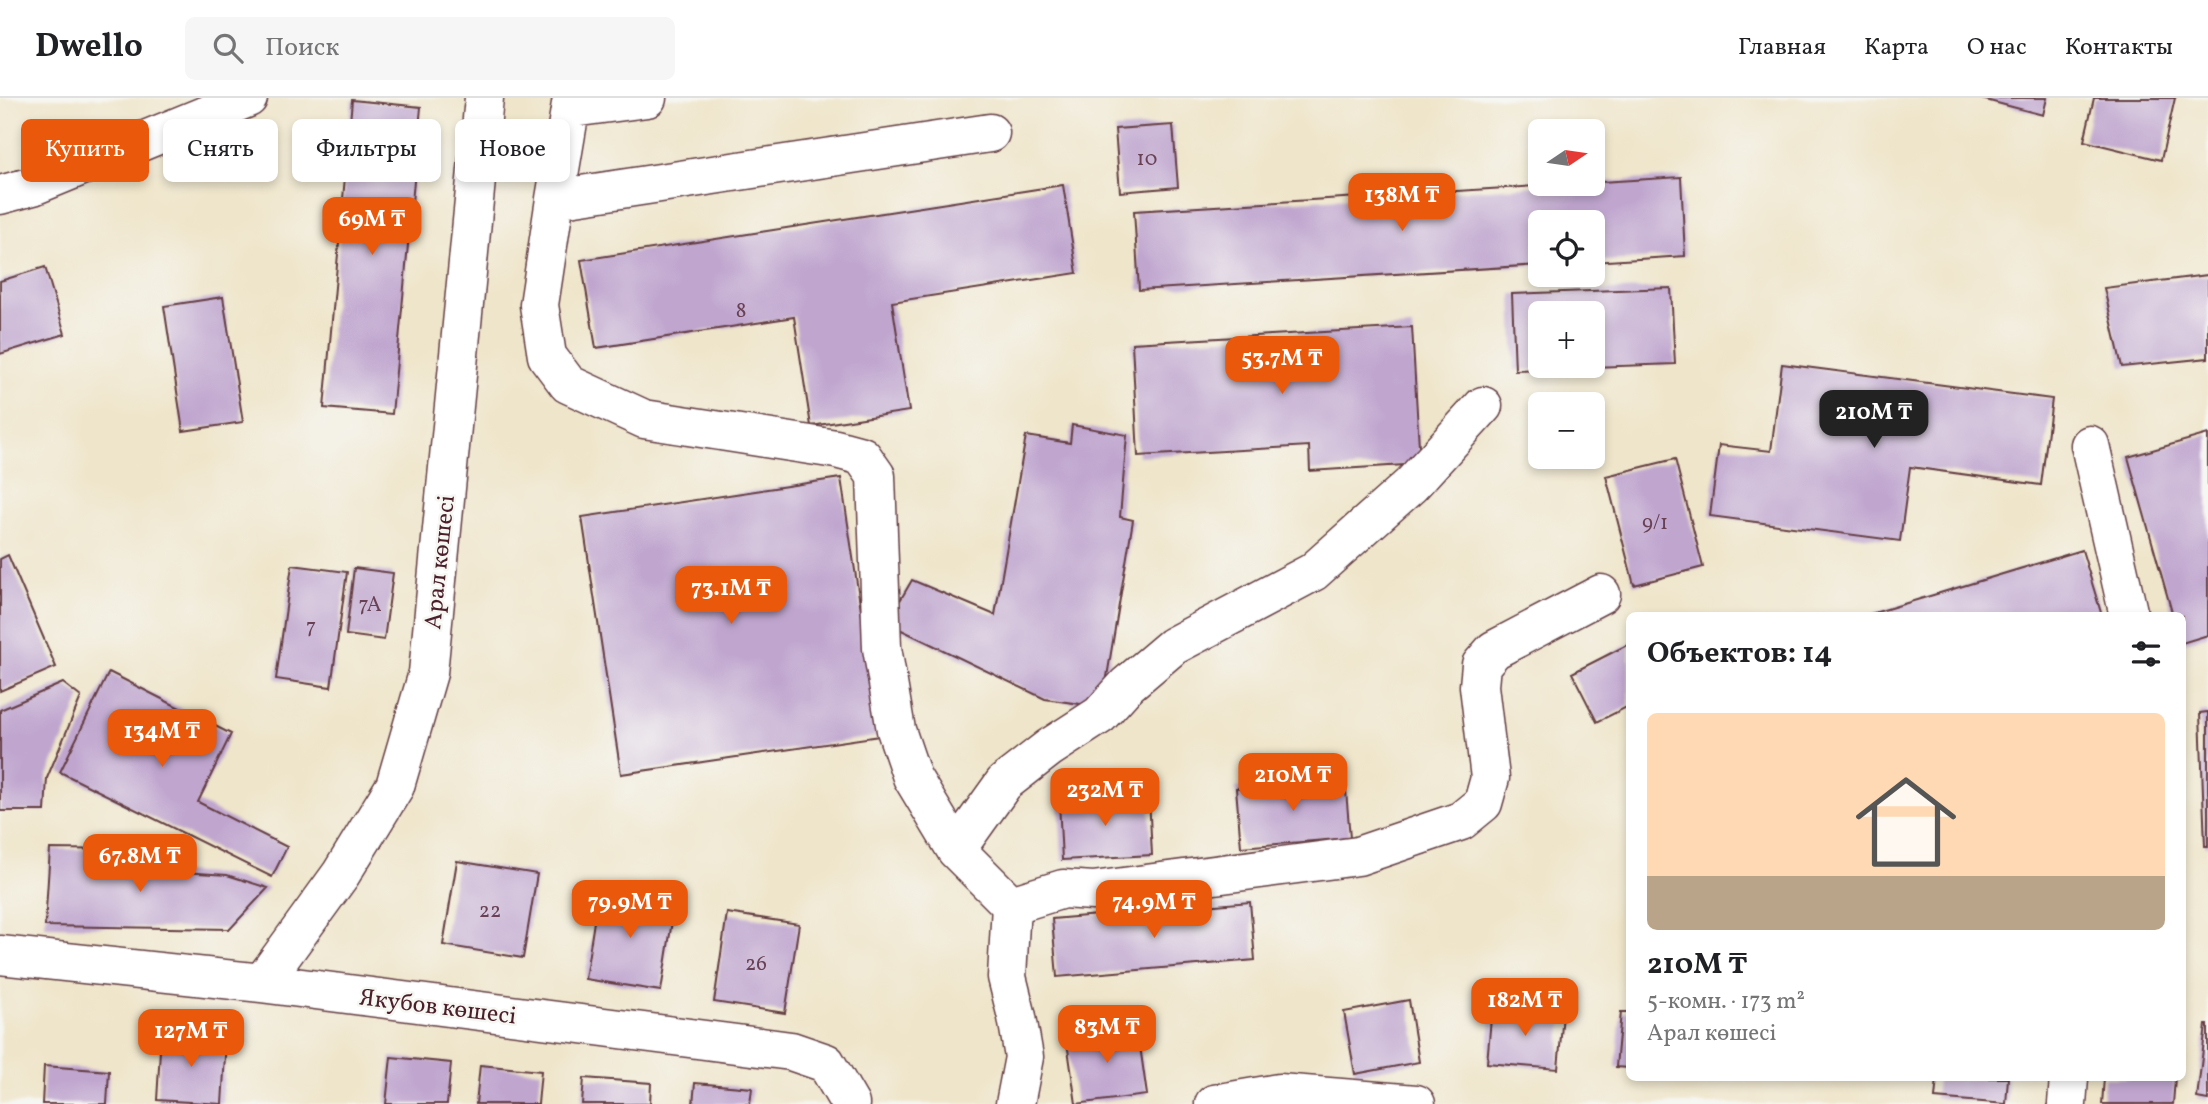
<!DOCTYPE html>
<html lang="ru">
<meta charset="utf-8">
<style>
body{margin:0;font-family:Vollkorn,serif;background:#f6f6f6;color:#202124;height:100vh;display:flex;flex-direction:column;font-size:26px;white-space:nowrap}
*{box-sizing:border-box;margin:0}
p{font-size:23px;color:#757577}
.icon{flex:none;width:38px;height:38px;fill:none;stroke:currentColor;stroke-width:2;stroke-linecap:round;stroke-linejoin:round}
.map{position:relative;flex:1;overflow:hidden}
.drawer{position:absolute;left:1626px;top:514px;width:560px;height:469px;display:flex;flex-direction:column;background:#fff;border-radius:10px;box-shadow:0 4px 10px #0003}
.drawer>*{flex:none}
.hud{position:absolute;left:21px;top:21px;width:665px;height:63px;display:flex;gap:14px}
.needle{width:46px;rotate:77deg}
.tools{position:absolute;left:1528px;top:21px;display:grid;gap:14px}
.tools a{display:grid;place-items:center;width:77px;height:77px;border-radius:10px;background:#fff;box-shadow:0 4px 10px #0003;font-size:35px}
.price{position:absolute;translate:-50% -60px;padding:0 16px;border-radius:14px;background:#ea580c;color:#fff;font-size:23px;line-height:46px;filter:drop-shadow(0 2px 4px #0008)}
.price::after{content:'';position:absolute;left:50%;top:42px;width:21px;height:16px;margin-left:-10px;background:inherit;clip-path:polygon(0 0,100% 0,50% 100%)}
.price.selected{background:#222;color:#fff}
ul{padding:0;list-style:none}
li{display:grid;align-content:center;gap:14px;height:371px;padding:0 21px}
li+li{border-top:2px solid #e0e0e0}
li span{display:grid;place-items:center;height:217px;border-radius:10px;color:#555}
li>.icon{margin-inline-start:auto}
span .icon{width:126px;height:126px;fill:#fffc;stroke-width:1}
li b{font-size:30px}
h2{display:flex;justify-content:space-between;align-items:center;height:84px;padding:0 21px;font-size:30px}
.chip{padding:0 24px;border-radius:10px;background:#fff;box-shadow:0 4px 10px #0003;font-size:24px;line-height:63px}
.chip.selected{background:#ea580c;color:#fff}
header{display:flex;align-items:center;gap:42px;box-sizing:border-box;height:98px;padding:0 35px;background:#fff;border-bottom:2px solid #e0e0e0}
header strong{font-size:33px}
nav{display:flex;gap:38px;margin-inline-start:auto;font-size:24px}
.search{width:490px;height:63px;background:#f6f6f6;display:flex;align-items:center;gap:18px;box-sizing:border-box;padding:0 24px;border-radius:10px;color:#757577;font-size:26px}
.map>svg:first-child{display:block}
</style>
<header>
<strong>Dwello</strong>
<div class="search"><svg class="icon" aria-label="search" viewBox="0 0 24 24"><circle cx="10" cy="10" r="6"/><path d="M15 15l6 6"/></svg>Поиск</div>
<nav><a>Главная</a><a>Карта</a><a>О нас</a><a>Контакты</a></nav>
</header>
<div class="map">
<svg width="2208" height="1006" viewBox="0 0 2208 1006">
<rect width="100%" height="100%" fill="#f6f6f2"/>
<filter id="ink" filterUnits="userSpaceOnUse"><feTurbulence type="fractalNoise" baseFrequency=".0143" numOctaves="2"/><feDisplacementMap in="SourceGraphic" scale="14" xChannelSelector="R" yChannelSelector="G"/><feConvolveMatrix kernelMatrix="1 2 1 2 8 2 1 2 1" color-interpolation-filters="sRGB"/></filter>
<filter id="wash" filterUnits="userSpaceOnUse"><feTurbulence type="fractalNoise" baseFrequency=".00686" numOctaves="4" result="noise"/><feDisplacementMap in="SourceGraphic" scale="28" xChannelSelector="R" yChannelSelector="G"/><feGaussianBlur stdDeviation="1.57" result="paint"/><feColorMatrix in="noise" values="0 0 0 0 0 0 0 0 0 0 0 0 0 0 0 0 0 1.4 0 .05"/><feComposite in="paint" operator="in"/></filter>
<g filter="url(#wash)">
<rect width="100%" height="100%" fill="#efe5ca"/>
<g id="blocks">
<!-- building -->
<path fill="#c0a6cf" d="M 1978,0 L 2047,0 L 2043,17 Z
M 2094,0 L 2175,0 L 2161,62 L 2084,43 Z
M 352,2 L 421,9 L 392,316 L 324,310 Z
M 1173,27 L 1178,89 L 1120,94 L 1115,31 Z
M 1681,79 L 1685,158 L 1592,164 L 1592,124 L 1540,124 L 1540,167 L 1139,192 L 1134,113 Z
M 1063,87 L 1077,175 L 892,204 L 909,313 L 811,328 L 794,219 L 596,250 L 581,162 Z
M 45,169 L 65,236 L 0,256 L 0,183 Z
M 2208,177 L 2208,260 L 2122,269 L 2104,190 Z
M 1671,190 L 1675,266 L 1592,269 L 1592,215 L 1540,215 L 1540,268 L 1570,268 L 1570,270 L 1515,272 L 1512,196 Z
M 223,199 L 243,324 L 183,333 L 164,208 Z
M 1412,229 L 1420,366 L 1310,373 L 1309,348 L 1138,358 L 1132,245 Z
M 1782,266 L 2052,301 L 2041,387 L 1910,369 L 1900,443 L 1710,418 L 1719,347 L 1771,353 Z
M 1072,327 L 1127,337 L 1120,419 L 1133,422 L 1102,609 L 1045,601 L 887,525 L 912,482 L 995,517 L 1026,338 L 1070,345 Z
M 2208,336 L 2208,537 L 2182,545 L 2182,518 L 2173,518 L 2128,359 Z
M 1675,361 L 1703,469 L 1634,487 L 1606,378 Z
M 841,380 L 880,638 L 621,676 L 582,419 Z
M 2082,452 L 2102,518 L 1867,518 L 1867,517 Z
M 8,457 L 56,569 L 0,593 L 0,461 Z
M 292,467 L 347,474 L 331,589 L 276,581 Z
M 354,470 L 393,475 L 384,542 L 346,537 Z
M 1629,546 L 1629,608 L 1597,624 L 1572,575 Z
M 109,574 L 231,636 L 198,704 L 287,749 L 272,779 L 60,674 Z
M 63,585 L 81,599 L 47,680 L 45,713 L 0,713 L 0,612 Z
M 2208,614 L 2208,748 L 2205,748 L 2200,615 Z
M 1345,681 L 1350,740 L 1241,749 L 1236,690 Z
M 1149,699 L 1152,757 L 1062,762 L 1059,703 Z
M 50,751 L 134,752 L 140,771 L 227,777 L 268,790 L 230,831 L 45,828 Z
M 457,763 L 537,776 L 523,860 L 443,847 Z
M 599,792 L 675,804 L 661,893 L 585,881 Z
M 1250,804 L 1255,862 L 1057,879 L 1052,821 Z
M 727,815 L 799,826 L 785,915 L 714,904 Z
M 1409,902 L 1419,964 L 1355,976 L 1344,914 Z
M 1492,909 L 1563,916 L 1558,971 L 1487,965 Z
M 1621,914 L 1629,914 L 1629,970 L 1616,969 Z
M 1137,927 L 1147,997 L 1076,1006 L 1066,937 Z
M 2206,927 L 2208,927 L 2208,1002 L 2197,1000 Z
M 161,936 L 226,941 L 222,1006 L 157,1002 Z
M 391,959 L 451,965 L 447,1006 L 386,1006 Z
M 480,967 L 541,973 L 538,1006 L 476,1006 Z
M 44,968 L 109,973 L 107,1006 L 42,1006 Z
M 584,980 L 651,985 L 650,1006 L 582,1006 Z
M 1937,980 L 2008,980 L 2006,1006 L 1935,1000 Z
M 2104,980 L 2175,980 L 2173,1006 L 2102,1006 Z
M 695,985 L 752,990 L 750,1006 L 693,1006 Z"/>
</g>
</g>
<g filter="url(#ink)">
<use href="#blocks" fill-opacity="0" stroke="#633d43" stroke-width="2"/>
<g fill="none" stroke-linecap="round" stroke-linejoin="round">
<!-- minor casing -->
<g stroke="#633d43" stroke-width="41">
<path id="minor" d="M 572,0 L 555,101 L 990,35
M 572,10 L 647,0
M 0,97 L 33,88 L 248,0
M 555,101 L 539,207 L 547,258 L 568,286 L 644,321 L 836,351 L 862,358 L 876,378 L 882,550 L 896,632 L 912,679 L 956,752 L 1011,807
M 2090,347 L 2129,518
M 956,752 L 1004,685 L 1049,650 L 1100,617 L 1127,587 L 1173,548 L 1313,474 L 1411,387 L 1483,308
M 0,857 L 262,885 L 791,953 L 826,965 L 850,1006
M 262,885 L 341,776 L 395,688 L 428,575 L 484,0
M 1015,1006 L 1024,959 L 1017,919 L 1007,879 L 1011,807 L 1063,791 L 1093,793 L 1358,758 L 1461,723 L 1483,705 L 1490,680 L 1479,588 L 1481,567 L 1494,552 L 1601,496
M 1214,1006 L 1279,995 L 1416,1006
M 2067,1006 L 2069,980"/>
</g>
<!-- minor -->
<use href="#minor" stroke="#fff" stroke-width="38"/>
</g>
</g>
<g text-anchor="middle" stroke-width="5" stroke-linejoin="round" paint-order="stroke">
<!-- number labels -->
<g font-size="21" fill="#684154">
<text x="1147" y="67">10</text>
<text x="741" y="219">8</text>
<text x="1655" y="431">9/1</text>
<text x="370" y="513">7А</text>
<text x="311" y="535">7</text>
<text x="490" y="819">22</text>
<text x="756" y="872">26</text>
</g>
<!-- street labels -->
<g font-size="24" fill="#4a1f2b" stroke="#f6f6f2">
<text transform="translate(439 464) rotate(-84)" y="8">Арал көшесі</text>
<text transform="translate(438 908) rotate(7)" y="8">Якубов көшесі</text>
</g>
</g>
</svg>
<div class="tools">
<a><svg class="needle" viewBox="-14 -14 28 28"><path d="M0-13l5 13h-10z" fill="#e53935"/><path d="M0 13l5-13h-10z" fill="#757577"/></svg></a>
<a><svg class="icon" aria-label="locate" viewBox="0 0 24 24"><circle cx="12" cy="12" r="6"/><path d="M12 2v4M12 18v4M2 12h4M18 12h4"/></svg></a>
<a>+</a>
<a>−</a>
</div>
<b class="price" style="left:1402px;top:135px">138M ₸</b>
<b class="price" style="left:372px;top:159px">69M ₸</b>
<b class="price" style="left:1282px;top:298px">53.7M ₸</b>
<b class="price selected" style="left:1874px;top:352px">210M ₸</b>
<b class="price" style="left:731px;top:528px">73.1M ₸</b>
<b class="price" style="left:162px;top:671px">134M ₸</b>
<b class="price" style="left:1293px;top:715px">210M ₸</b>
<b class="price" style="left:1105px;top:730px">232M ₸</b>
<b class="price" style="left:140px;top:796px">67.8M ₸</b>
<b class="price" style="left:630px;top:842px">79.9M ₸</b>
<b class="price" style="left:1154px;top:842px">74.9M ₸</b>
<b class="price" style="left:1525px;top:940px">182M ₸</b>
<b class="price" style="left:1107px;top:967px">83M ₸</b>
<b class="price" style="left:191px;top:971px">127M ₸</b>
<div class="hud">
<a class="chip selected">Купить</a>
<a class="chip">Снять</a>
<a class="chip">Фильтры</a>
<a class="chip">Новое</a>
</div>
<section class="drawer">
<h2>Объектов: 14<svg class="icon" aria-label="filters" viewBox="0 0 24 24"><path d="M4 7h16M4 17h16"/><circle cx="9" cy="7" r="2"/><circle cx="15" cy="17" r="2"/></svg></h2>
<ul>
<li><span style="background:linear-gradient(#ffd9b3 75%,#b9a48a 0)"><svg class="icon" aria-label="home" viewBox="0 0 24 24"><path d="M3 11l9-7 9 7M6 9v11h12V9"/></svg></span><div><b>210M ₸</b><p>5-комн. · 173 m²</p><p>Арал көшесі</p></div></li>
</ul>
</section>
</div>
